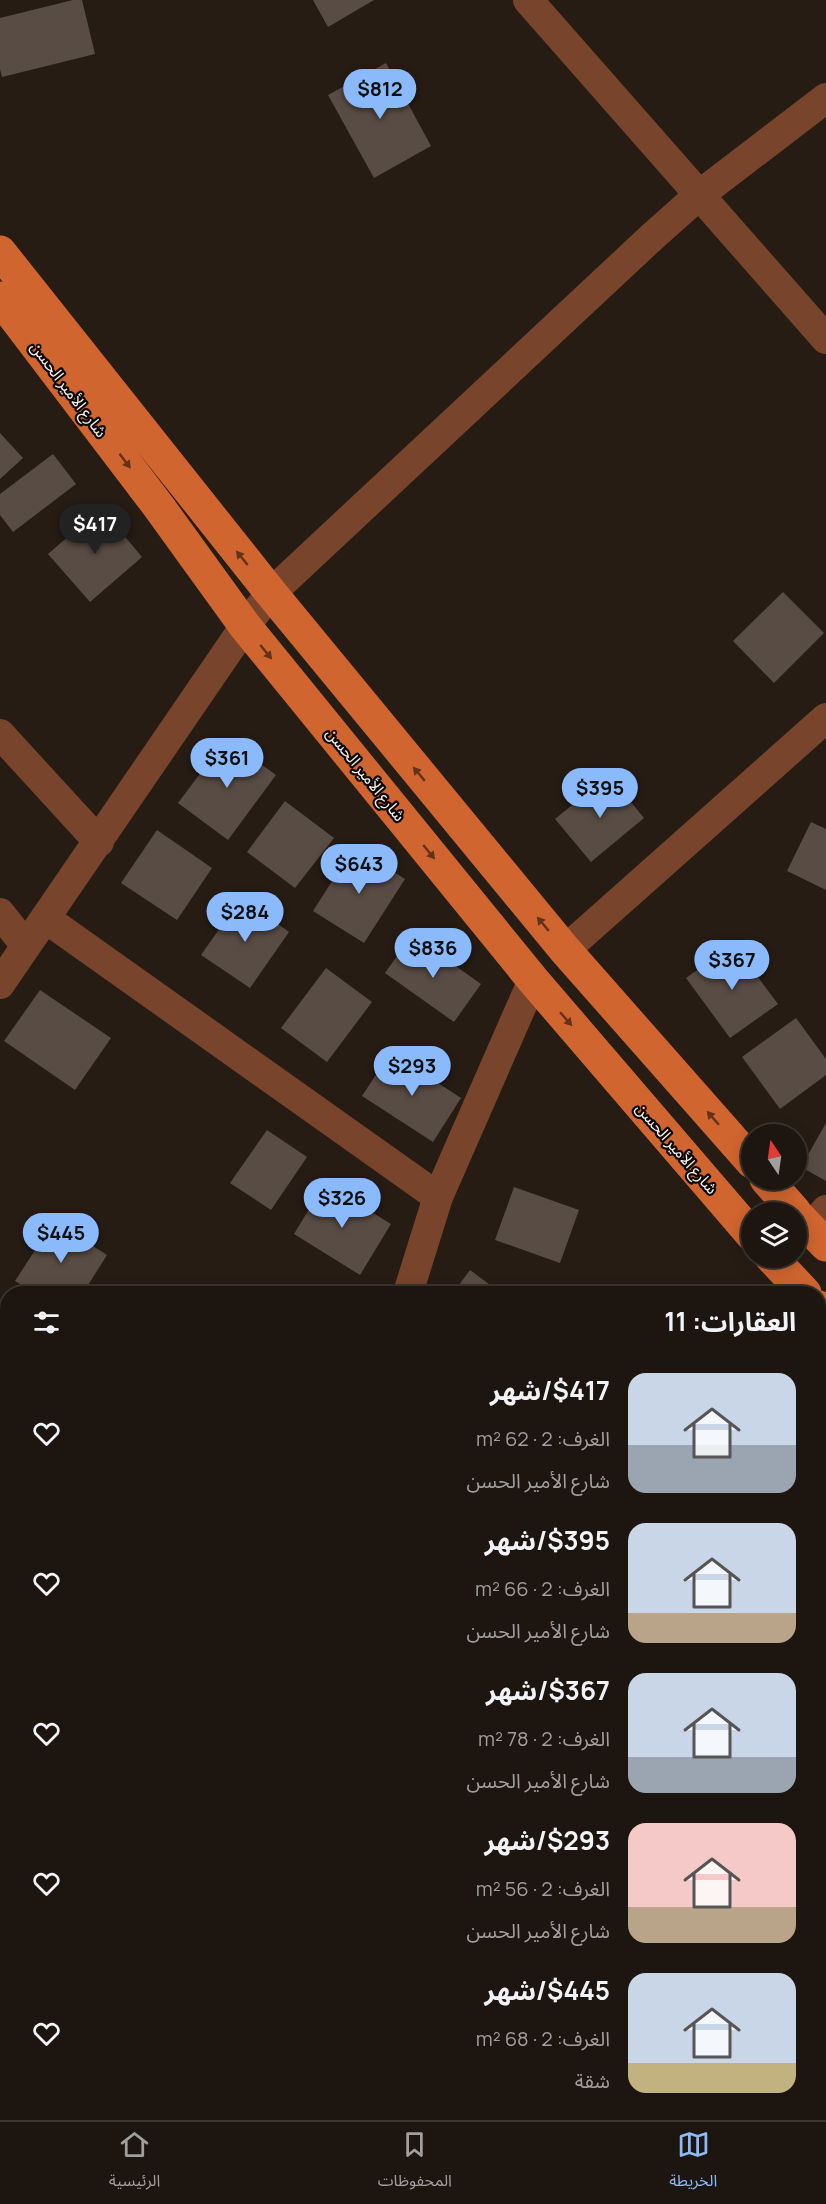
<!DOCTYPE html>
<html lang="ar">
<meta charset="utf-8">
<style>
body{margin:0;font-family:Manrope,"Noto Sans Arabic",sans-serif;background:#2a221d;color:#f1f3f6;direction:rtl;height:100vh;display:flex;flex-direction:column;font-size:22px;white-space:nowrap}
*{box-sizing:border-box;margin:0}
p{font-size:20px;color:#a09f9e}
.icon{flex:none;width:33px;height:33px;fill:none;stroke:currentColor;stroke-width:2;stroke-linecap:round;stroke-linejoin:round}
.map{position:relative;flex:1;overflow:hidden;direction:ltr}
.side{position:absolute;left:0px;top:1286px;width:826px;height:836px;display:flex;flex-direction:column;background:#1d150f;border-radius:24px 24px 0 0;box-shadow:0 3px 15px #0003,0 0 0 2px #3b342f;direction:rtl}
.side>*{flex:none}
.needle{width:39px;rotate:347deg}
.buttons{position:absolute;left:741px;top:1124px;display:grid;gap:12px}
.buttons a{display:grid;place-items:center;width:66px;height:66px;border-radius:50%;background:#1d150f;box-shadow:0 3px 15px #0003,0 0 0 2px #3b342f;font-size:30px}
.price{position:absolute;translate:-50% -51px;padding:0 14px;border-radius:21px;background:#8abafc;color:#111;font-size:20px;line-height:39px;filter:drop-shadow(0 2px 3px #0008)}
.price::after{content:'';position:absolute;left:50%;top:36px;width:18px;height:14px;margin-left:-9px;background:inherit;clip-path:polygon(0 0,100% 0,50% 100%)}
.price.active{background:#222;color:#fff}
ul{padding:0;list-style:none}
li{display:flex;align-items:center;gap:18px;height:150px;padding:0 30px}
li span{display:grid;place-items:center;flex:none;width:168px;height:120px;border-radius:18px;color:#555}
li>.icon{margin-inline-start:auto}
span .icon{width:72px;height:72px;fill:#fffc;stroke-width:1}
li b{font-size:26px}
h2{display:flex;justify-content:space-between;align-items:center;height:72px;padding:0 30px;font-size:26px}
.dock{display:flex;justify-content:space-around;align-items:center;height:84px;border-top:2px solid #3b342f;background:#1d150f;font-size:16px;color:#a09f9e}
.dock a{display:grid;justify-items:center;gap:3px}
.dock .active{color:#8abafc}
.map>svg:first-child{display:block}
</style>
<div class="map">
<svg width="826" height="2120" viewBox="0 0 826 2120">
<rect width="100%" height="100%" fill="#271c14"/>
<!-- building -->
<path fill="#594c44" d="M 73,0 L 82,0 L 95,54 L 2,77 L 0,69 L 0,18 Z
M 313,0 L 374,0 L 328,27 Z
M 386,63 L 431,146 L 374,178 L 328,95 Z
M 0,433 L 23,458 L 0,479 Z
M 53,454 L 76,484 L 13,532 L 0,515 L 0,494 Z
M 101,508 L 142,557 L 90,602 L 48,554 Z
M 783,592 L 824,633 L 774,683 L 733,641 Z
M 226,739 L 276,775 L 228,840 L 178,803 Z
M 609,775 L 644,818 L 591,862 L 555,819 Z
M 285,801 L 334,838 L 295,888 L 247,852 Z
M 811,822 L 826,829 L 826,890 L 787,871 Z
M 157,830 L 212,868 L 177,920 L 121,883 Z
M 354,847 L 405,879 L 364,943 L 313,911 Z
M 241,898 L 289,932 L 250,988 L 201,955 Z
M 412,935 L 481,984 L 454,1022 L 385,973 Z
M 733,944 L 778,1004 L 730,1038 L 686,978 Z
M 326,968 L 372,1002 L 327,1062 L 281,1028 Z
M 40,990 L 111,1038 L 75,1090 L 4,1041 Z
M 796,1018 L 826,1059 L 826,1075 L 780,1109 L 742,1057 Z
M 391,1052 L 461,1098 L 433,1142 L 362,1096 Z
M 826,1123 L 826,1181 L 801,1167 Z
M 267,1130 L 307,1157 L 271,1210 L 230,1183 Z
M 325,1183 L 391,1224 L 360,1275 L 294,1234 Z
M 514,1187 L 579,1210 L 560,1263 L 495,1240 Z
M 54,1221 L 107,1255 L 83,1293 L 35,1293 L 15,1281 Z
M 470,1270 L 501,1293 L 453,1293 Z
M 742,1288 L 744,1293 L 725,1293 L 725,1292 Z
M 0,1623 L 8,1624 L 8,1675 L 0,1675 Z
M 0,1718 L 8,1719 L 8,1768 L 0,1767 Z
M 820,1751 L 826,1756 L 826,1812 L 819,1819 Z
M 826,1824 L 826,1846 L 819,1839 L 819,1831 Z
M 245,2114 L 340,2114 L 356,2120 L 243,2120 Z
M 569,2114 L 642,2114 L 655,2120 L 566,2120 Z"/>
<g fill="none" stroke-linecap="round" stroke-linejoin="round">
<!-- street -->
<path stroke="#78442c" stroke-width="30" d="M 528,0 L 826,339
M 0,734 L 99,842
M 0,913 L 26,946
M 45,918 L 438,1197
M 565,950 L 826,718
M 0,984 L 245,626 L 271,593 L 652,237 L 698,196 L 826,98
M 810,1229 L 826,1210
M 408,1293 L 438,1197 L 533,980
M 0,1350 L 8,1356
M 819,1645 L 826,1637
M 819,1855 L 826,1861
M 0,1995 L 8,1997
M 70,2114 L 72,2120
M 395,2114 L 418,2120
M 496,2114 L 509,2120"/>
<!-- primary -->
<path stroke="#d0652f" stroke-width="33" d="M 0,252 L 271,593 L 565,950 L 752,1162
M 0,298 L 159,507 L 245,626 L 533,980 L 752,1235
M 766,1179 L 795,1212
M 796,1214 L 826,1245
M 771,1257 L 805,1293
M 819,1307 L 826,1314"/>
</g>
<!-- one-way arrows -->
<defs><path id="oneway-solid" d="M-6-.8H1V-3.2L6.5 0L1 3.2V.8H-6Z" transform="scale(1.5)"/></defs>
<g fill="#643218">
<use href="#oneway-solid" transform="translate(125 461) rotate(53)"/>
<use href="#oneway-solid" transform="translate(242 558) rotate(-129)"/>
<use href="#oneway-solid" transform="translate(266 652) rotate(51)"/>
<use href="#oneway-solid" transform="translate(419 774) rotate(-130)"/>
<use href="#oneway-solid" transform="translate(429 852) rotate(51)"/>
<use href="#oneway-solid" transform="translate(543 924) rotate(-130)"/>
<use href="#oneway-solid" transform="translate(566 1019) rotate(49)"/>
<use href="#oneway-solid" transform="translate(713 1118) rotate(-131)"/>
</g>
<g text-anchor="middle" stroke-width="4.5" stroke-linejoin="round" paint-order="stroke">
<!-- street labels -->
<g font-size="16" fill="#faf2ec" stroke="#0c0805">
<text transform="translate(69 389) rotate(53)" y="6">شارع الأمير الحسن</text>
<text transform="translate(366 774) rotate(51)" y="6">شارع الأمير الحسن</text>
<text transform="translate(677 1148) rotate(49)" y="6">شارع الأمير الحسن</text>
</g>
</g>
</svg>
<div class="buttons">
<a><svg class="needle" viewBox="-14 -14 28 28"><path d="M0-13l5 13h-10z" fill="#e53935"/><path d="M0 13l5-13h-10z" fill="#a09f9e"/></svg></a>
<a><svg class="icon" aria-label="layers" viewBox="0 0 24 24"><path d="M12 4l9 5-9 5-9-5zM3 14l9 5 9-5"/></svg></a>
</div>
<b class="price" style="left:380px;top:120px">$812</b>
<b class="price active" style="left:95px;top:555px">$417</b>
<b class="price" style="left:227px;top:789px">$361</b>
<b class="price" style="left:600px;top:819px">$395</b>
<b class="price" style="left:359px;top:895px">$643</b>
<b class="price" style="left:245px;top:943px">$284</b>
<b class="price" style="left:433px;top:979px">$836</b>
<b class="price" style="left:732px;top:991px">$367</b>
<b class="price" style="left:412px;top:1097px">$293</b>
<b class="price" style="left:342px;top:1229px">$326</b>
<b class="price" style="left:61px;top:1264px">$445</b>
<section class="side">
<h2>العقارات: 11<svg class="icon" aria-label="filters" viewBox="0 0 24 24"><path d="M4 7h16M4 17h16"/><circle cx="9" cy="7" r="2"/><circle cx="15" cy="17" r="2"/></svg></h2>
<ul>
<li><span style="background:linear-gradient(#c9d6e8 60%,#9aa5b1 0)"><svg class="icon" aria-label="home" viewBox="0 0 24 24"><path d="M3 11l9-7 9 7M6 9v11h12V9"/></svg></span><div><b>$417/شهر</b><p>الغرف: 2 · 62 m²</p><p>شارع الأمير الحسن</p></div><svg class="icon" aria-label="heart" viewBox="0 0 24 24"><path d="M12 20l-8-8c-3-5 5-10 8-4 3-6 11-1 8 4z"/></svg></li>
<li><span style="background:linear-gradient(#c9d6e8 75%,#b9a48a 0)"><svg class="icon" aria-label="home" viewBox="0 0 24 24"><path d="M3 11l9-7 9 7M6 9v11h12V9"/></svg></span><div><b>$395/شهر</b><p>الغرف: 2 · 66 m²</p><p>شارع الأمير الحسن</p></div><svg class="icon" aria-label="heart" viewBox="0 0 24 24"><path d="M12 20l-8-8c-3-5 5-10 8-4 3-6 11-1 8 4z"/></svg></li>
<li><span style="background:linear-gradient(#c9d6e8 70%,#9aa5b1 0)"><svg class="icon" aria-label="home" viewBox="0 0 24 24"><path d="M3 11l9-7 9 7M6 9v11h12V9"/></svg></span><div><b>$367/شهر</b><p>الغرف: 2 · 78 m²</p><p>شارع الأمير الحسن</p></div><svg class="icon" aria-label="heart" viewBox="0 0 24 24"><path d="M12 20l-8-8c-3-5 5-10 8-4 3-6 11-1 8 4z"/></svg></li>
<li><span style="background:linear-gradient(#f6c9c9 70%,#b9a48a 0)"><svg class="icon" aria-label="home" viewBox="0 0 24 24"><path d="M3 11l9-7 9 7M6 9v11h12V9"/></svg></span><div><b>$293/شهر</b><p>الغرف: 2 · 56 m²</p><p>شارع الأمير الحسن</p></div><svg class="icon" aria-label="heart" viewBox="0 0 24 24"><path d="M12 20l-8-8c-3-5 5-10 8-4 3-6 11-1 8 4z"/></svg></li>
<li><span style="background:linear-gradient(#c9d6e8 75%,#c2b280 0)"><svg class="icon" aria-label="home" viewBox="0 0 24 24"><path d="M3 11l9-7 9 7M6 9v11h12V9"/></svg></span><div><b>$445/شهر</b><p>الغرف: 2 · 68 m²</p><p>شقة</p></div><svg class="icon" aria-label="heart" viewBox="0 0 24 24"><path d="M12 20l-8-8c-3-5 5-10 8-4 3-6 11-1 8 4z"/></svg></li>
</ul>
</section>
</div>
<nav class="dock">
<a class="active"><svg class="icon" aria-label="map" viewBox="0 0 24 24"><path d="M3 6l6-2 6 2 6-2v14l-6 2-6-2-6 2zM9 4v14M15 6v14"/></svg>الخريطة</a>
<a><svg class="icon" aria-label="saved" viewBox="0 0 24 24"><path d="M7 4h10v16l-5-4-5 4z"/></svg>المحفوظات</a>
<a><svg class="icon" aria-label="home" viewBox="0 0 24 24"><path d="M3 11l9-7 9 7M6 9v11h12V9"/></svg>الرئيسية</a>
</nav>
